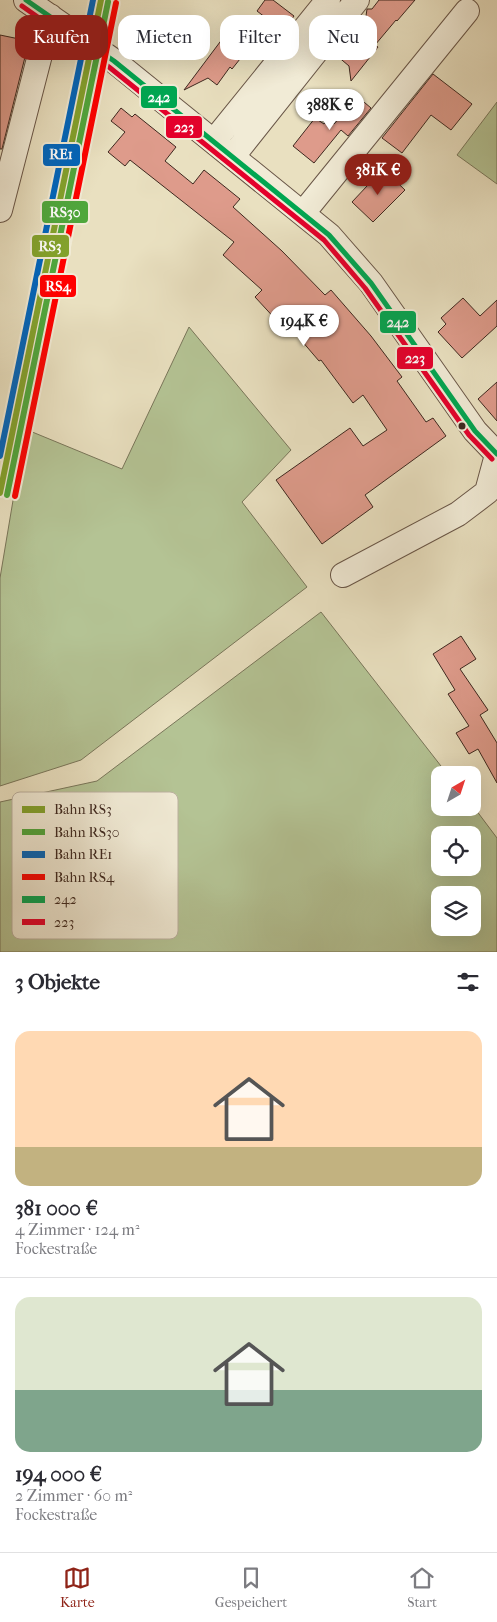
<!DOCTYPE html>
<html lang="de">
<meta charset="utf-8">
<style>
body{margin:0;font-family:"IM FELL French Canon",serif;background:#f7f7f7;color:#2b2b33;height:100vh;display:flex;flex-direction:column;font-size:19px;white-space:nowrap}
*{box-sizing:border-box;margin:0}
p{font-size:16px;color:#7c7c81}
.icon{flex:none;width:28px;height:28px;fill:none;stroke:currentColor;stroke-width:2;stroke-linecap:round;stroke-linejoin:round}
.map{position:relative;height:952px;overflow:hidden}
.sheet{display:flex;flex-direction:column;background:#fff;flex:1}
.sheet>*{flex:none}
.top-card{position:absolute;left:15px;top:15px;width:468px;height:45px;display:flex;gap:10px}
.needle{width:32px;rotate:39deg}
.fabs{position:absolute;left:431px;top:766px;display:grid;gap:10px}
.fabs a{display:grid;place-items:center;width:50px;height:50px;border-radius:10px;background:#fff;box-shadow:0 5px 20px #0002;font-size:25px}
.price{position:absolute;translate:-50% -42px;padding:0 11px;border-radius:18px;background:#fff;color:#222;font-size:16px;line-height:32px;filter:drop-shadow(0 1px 2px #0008)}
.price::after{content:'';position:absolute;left:50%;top:30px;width:15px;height:11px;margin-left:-8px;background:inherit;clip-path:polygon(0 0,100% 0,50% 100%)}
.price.current{background:#8f2418;color:#fff}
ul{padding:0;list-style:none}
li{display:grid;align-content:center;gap:10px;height:265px;padding:0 15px}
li+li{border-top:1px solid #e1e1e2}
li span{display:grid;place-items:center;height:155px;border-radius:15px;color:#555}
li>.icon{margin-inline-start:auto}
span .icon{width:90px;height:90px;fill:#fffc;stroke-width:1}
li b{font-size:21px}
h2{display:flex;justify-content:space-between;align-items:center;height:60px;padding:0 15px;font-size:21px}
.chip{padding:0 18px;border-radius:15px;background:#fff;box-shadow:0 5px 20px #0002;font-size:18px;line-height:45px}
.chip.current{background:#8f2418;color:#fff}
.dock{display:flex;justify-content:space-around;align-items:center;height:70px;border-top:1px solid #e1e1e2;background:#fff;font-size:14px;color:#7c7c81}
.dock a{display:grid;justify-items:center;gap:2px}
.dock .current{color:#8f2418}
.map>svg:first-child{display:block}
</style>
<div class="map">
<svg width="497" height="952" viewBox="0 0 497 952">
<rect width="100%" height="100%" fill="#e9e0c0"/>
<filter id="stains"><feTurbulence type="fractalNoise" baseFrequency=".004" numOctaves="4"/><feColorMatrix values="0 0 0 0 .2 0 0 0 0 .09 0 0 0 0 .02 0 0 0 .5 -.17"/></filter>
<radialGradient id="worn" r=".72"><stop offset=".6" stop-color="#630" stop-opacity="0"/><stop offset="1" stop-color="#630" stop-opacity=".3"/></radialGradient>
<!-- green -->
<path fill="#b4c394" stroke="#79765a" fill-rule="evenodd" d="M 497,102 L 497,184 L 457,155 Z
M 189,327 L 291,450 L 242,502 L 307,587 L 81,760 L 0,786 L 0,578 L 25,429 L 122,469 Z
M 321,612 L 448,775 L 440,775 L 440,808 L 473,806 L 497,838 L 497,952 L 0,952 L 0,802 L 97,781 ZM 440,835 L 472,835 L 472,868 L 440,868 ZM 440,895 L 472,895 L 472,928 L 440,928 Z"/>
<!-- building -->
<path fill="#de9b8b" stroke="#3e281f" d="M 265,0 L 273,0 L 294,16 L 283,31 L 257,11 Z
M 379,0 L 415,0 L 397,21 L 396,20 L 375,45 L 378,47 L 351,81 L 349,66 L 336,55 L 340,47 L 366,16 L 367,9 L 372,9 Z
M 0,35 L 29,41 L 2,149 L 0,149 Z
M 223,38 L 244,54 L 232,69 L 230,67 L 217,85 L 208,78 L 184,90 Z
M 433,74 L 472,104 L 451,130 L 431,115 L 402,153 L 382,138 Z
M 358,97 L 371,108 L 348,136 L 341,130 L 314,163 L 293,146 L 315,118 L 324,124 L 328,119 L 334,124 Z
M 121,108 L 132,117 L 135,114 L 176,147 L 165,161 L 193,184 L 204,170 L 240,199 L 233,207 L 282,251 L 325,295 L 331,290 L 371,336 L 402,377 L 397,381 L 426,422 L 433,418 L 446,436 L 365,495 L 373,507 L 322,544 L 276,480 L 350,428 L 363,446 L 387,430 L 363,395 L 353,403 L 321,360 L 319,361 L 283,319 L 279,323 L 255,297 L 262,290 L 223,255 L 234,242 L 130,160 L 125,166 L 108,152 L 125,132 L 111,121 Z
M 383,169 L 405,190 L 373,222 L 352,202 Z
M 463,298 L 480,316 L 497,300 L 497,326 L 462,358 L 438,332 L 446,324 L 441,318 Z
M 497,382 L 497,421 L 478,399 Z
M 461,636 L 476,659 L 460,669 L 488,710 L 480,715 L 497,743 L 497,783 L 478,749 L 469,754 L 456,733 L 469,726 L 448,694 L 455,690 L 433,654 Z"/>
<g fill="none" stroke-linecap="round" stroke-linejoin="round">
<!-- minor casing -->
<g stroke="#695647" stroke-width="26">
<path id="minor" d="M 26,0 L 114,61 L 329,235 L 371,283 L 475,431 L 497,454
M 214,141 L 328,0
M 233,156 L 357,0
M 0,210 L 50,16
M 303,213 L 467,11
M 343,575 L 458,514 L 487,492 L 497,455"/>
</g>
<!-- minor -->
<use href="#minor" stroke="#f1ebd6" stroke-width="24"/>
<!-- bus-1 casing -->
<g stroke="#f1ebd6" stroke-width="9">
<path id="bus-1" d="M 26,0 L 114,61 L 329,235 L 371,283 L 475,431 L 497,454"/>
</g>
<!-- bus-2 casing -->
<g stroke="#f1ebd6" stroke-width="9">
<path id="bus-2" d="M 22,6 L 109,67 L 324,240 L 365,288 L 469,435 L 492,459"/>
</g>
<!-- bus-1 -->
<use href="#bus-1" stroke="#00a651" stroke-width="5"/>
<!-- bus-2 -->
<use href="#bus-2" stroke="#e4002b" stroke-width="5"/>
<!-- rail-1 casing -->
<g stroke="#f1ebd6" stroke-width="10">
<path id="rail-1" d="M 0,493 L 101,0"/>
</g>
<!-- rail-2 casing -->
<g stroke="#f1ebd6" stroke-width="10">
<path id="rail-2" d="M 7,495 L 108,2"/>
</g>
<!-- rail-3 casing -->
<g stroke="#f1ebd6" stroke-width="10">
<path id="rail-3" d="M 0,456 L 93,0"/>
</g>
<!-- rail-4 casing -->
<g stroke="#f1ebd6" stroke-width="10">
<path id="rail-4" d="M 15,496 L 116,3"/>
</g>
<!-- rail-1 -->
<use href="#rail-1" stroke="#83a22c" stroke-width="6"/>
<!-- rail-2 -->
<use href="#rail-2" stroke="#4fa73c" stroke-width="6"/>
<!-- rail-3 -->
<use href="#rail-3" stroke="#0065bd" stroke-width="6"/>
<!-- rail-4 -->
<use href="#rail-4" stroke="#f00" stroke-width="6"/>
</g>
<!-- markers -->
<circle fill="#3e281f" stroke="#f1ebd6" stroke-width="2" cx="462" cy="426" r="4.5"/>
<!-- legend -->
<rect x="12" y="792" width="166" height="147" rx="8" fill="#f1ebd6" stroke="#bbb09f" stroke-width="1"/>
<rect x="22" y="806" width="23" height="7" fill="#83a22c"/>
<rect x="22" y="829" width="23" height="6" fill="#4fa73c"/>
<rect x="22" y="851" width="23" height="7" fill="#0065bd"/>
<rect x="22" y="874" width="23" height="6" fill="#f00"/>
<rect x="22" y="896" width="23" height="7" fill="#00a651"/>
<rect x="22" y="919" width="23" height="6" fill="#e4002b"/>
<g font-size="14" fill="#3e281f">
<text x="54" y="814">Bahn RS3</text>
<text x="54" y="837">Bahn RS30</text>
<text x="54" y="859">Bahn RE1</text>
<text x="54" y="882">Bahn RS4</text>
<text x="54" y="904">242</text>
<text x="54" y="927">223</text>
</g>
<g stroke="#f1ebd6" stroke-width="2">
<rect x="140" y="85" width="38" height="24" rx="5" fill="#00a651"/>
<rect x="165" y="115" width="38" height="24" rx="5" fill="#e4002b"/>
<rect x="42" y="143" width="39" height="24" rx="5" fill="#0065bd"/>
<rect x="41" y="200" width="48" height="24" rx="5" fill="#4fa73c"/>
<rect x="31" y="234" width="39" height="24" rx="5" fill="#83a22c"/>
<rect x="39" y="274" width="38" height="24" rx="5" fill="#f00"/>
<rect x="379" y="310" width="38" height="24" rx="5" fill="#00a651"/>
<rect x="396" y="346" width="38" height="24" rx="5" fill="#e4002b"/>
</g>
<g font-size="14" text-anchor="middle" font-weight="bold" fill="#fff">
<text x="159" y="102">242</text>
<text x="184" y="132">223</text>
<text x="61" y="159">RE1</text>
<text x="65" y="217">RS30</text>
<text x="50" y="251">RS3</text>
<text x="58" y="291">RS4</text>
<text x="398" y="327">242</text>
<text x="415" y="363">223</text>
</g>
<rect width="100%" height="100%" filter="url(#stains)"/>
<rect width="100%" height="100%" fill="url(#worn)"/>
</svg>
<div class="fabs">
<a><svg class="needle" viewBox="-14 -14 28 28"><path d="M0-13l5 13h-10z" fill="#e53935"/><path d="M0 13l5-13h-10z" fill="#7c7c81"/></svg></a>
<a><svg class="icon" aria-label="locate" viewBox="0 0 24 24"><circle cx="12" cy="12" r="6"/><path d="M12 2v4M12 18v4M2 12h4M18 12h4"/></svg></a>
<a><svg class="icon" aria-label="layers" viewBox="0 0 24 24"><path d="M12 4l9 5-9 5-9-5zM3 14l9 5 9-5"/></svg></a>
</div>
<b class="price" style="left:330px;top:131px">388K €</b>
<b class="price current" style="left:378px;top:196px">381K €</b>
<b class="price" style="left:304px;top:347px">194K €</b>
<div class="top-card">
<a class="chip current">Kaufen</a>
<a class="chip">Mieten</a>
<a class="chip">Filter</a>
<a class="chip">Neu</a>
</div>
</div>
<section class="sheet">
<h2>3 Objekte<svg class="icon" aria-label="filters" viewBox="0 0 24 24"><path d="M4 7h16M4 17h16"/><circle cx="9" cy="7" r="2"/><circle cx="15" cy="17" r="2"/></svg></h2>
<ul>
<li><span style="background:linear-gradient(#ffd9b3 75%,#c2b280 0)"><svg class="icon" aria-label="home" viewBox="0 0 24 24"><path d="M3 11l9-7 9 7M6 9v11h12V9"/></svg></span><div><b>381 000 €</b><p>4 Zimmer · 124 m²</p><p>Fockestraße</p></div></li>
<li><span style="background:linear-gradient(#dfe7d0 60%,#7fa58c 0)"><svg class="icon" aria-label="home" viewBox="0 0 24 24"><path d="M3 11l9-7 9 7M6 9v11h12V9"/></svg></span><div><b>194 000 €</b><p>2 Zimmer · 60 m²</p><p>Fockestraße</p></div></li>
</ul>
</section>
<nav class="dock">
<a class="current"><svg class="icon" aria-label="map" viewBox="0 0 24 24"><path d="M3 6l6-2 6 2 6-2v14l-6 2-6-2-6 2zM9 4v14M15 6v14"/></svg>Karte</a>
<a><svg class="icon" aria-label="saved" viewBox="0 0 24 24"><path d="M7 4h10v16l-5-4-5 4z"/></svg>Gespeichert</a>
<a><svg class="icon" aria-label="home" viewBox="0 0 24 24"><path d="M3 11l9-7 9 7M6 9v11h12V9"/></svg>Start</a>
</nav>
